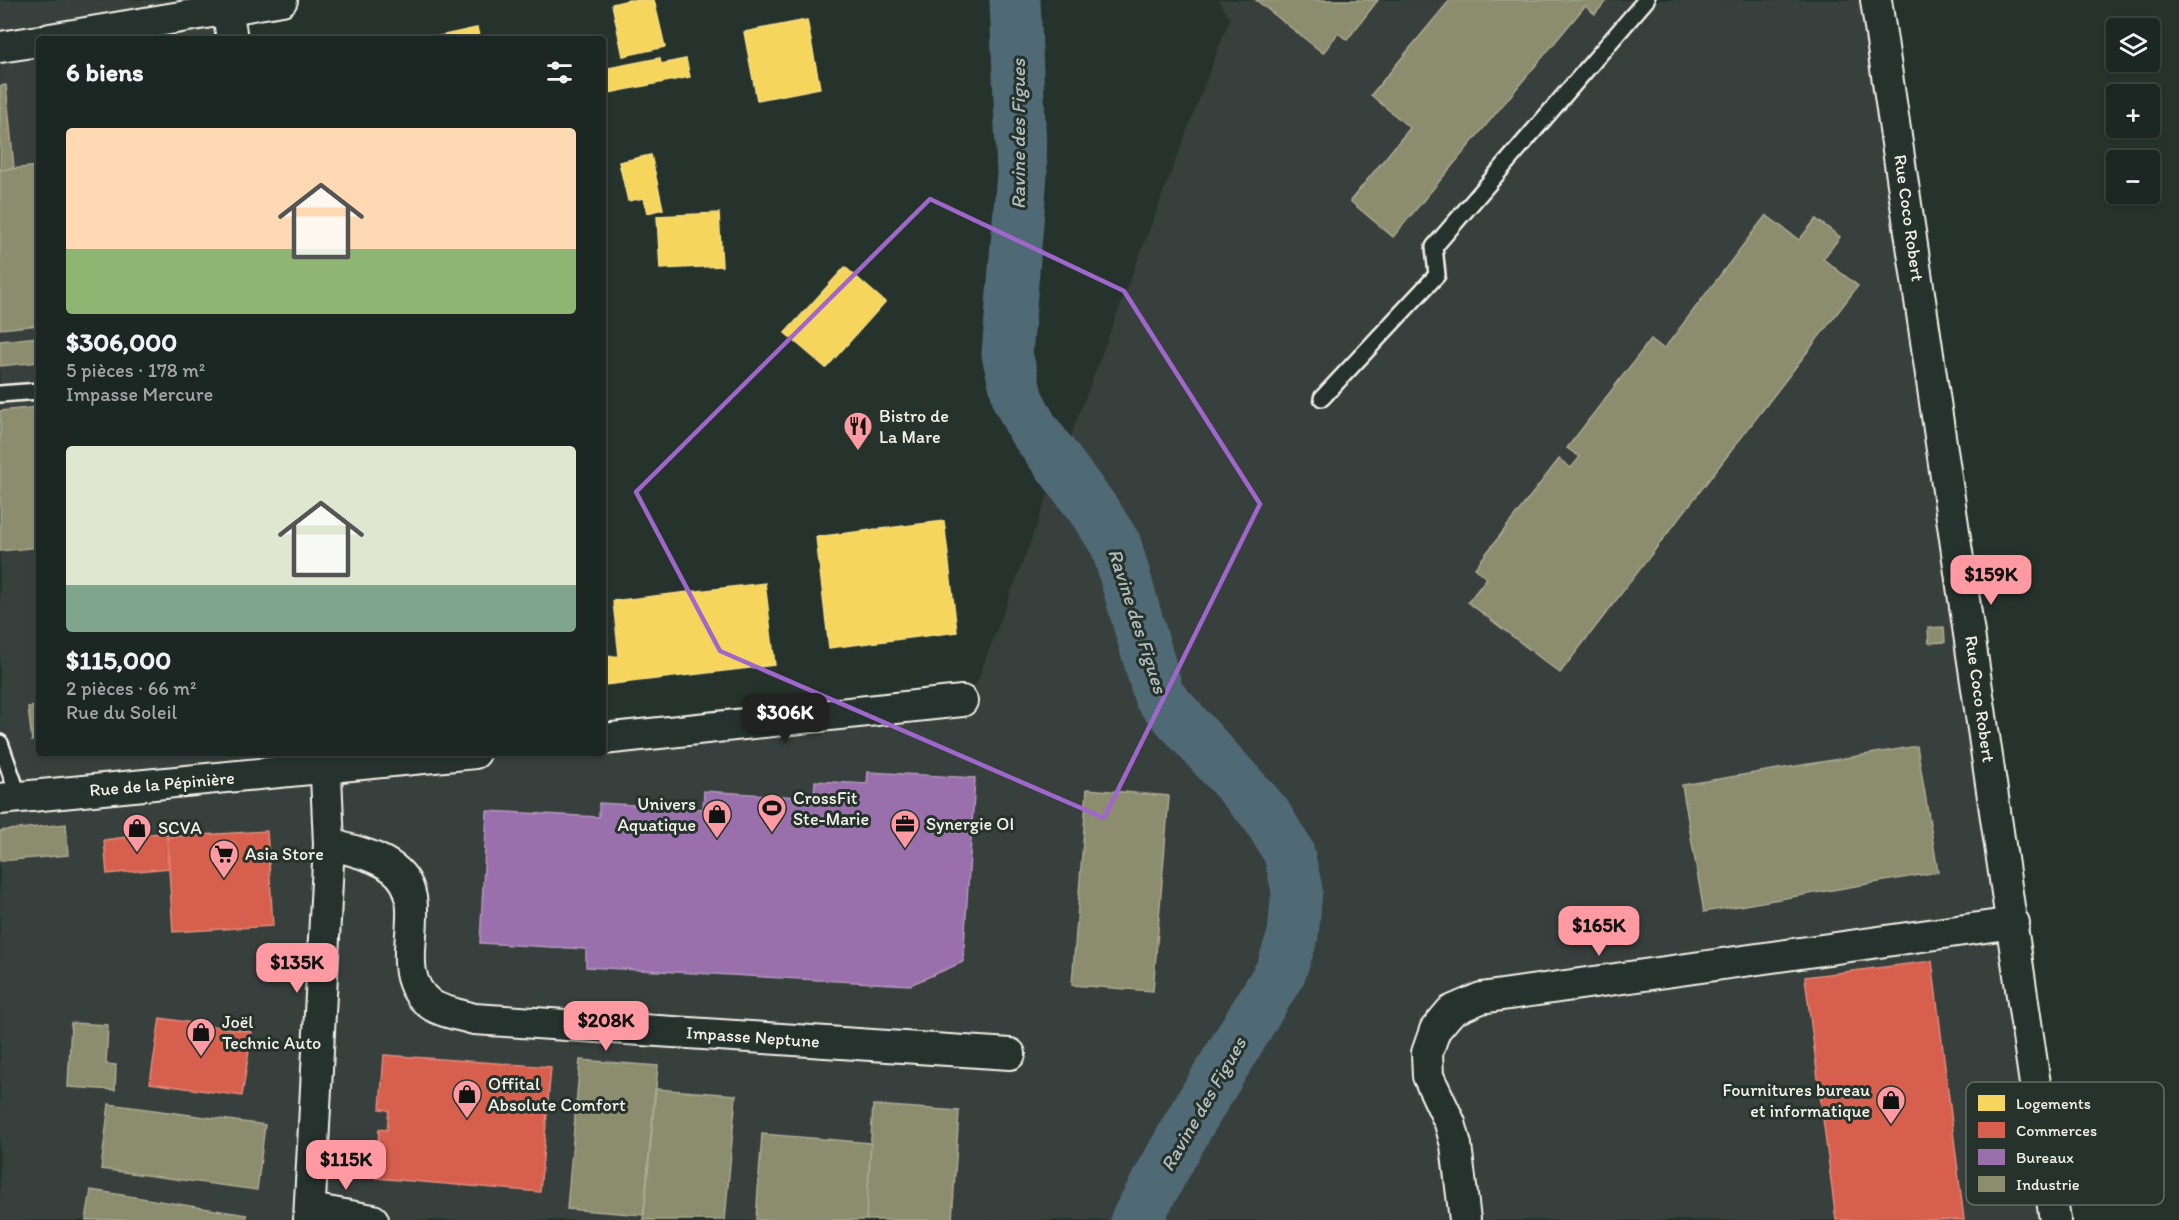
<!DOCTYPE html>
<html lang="fr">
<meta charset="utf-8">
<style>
body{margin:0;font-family:Itim,sans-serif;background:#29322f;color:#f1f3f6;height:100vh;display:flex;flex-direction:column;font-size:22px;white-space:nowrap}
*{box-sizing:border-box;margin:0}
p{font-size:20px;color:#a0a5a5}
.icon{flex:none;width:33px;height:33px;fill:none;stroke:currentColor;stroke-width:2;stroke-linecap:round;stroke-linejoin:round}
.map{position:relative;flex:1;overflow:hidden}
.sheet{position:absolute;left:36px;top:36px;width:570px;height:720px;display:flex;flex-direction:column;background:#1c2622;border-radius:6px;box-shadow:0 2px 4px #0004,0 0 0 2px #3a4340}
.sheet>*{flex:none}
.tools{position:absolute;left:2106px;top:18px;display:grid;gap:12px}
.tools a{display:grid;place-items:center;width:54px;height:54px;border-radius:6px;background:#1c2622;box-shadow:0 2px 4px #0004,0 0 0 2px #3a4340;font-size:30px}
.price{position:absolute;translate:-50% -51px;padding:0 14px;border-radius:12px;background:#ff9aa2;color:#111;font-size:20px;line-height:39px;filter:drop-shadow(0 2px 3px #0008)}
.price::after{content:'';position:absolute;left:50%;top:36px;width:18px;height:14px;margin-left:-9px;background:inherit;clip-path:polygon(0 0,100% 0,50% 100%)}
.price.on{background:#222;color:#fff}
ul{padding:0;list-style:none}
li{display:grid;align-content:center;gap:12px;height:318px;padding:0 30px}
li span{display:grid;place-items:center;height:186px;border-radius:6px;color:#555}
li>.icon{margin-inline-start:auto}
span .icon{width:108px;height:108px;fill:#fffc;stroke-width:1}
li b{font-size:26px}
h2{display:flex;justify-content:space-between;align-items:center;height:72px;padding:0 30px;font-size:26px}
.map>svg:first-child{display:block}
</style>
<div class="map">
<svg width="2179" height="1220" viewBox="0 0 2179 1220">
<rect width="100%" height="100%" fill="#26332d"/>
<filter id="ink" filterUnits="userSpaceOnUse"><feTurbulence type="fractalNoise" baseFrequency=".0167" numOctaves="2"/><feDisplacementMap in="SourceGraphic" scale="12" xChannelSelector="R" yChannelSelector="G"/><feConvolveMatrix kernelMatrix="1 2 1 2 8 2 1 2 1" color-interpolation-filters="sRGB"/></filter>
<g filter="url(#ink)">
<!-- built -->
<path fill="#393f3d" d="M 0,0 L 226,0 L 232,39 L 39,39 L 39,753 L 603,753 L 972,695 L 1230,18 L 1218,0 L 1881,0 L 2055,1220 L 0,1220 Z"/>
<!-- homes -->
<path fill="#f6d55c" stroke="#f5dd86" stroke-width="1.5" d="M 629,0 L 654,0 L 665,47 L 623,56 L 612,4 Z
M 807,20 L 820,88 L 757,100 L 744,32 Z
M 477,28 L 480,39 L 426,39 Z
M 660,58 L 661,64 L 686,59 L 690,77 L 603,94 L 603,69 Z
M 651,155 L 663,209 L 647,213 L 644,198 L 628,201 L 619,162 Z
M 719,213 L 722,266 L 660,269 L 657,216 Z
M 845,267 L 885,302 L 826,368 L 785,333 Z
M 944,521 L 957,632 L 829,648 L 816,537 Z
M 765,583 L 775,665 L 605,685 L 603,657 L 619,656 L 613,601 Z"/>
<!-- shops -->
<path fill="#d6604d" stroke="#df8c7c" stroke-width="1.5" d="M 267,831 L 273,926 L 173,932 L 167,837 Z
M 167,832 L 169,868 L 107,874 L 104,840 Z
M 1932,961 L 1964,1220 L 1836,1220 L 1805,977 Z
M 160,1018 L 252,1032 L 242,1096 L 150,1083 Z
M 384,1055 L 551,1067 L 540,1192 L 376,1178 L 379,1129 L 387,1130 L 389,1110 L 380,1109 Z"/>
<!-- offices -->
<path fill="#9970ab" stroke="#b497bd" stroke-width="1.5" d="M 868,772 L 975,778 L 963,962 L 910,985 L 586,967 L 586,949 L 480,943 L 487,811 L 599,817 L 599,803 L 703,809 L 704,791 L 814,798 L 815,781 L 867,784 Z"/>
<!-- industry -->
<path fill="#8c8c6e" stroke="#abaa93" stroke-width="1.5" d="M 1256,0 L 1378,0 L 1347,40 L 1338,33 L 1323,53 Z
M 1450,0 L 1607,0 L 1595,14 L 1585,6 L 1393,237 L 1350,201 L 1410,128 L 1371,95 Z
M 6,85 L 14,168 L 0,170 L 0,86 Z
M 39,166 L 39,325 L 0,329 L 0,170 Z
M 1766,215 L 1799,240 L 1816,219 L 1840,237 L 1823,259 L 1858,286 L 1560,673 L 1468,602 L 1487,578 L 1475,568 L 1559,459 L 1571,468 L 1580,457 L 1567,448 L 1651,339 L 1664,349 Z
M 39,337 L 39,362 L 0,366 L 0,341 Z
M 39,407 L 39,547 L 0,551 L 0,411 Z
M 1944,627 L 1945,642 L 1929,643 L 1928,628 Z
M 39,706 L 39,740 L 32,741 L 28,707 Z
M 1917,746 L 1938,872 L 1704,912 L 1682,785 Z
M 1087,789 L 1169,796 L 1153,991 L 1072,985 Z
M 66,824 L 68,855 L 0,861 L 0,831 Z
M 71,1023 L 108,1025 L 106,1064 L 116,1065 L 115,1090 L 68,1087 Z
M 580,1060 L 658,1066 L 644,1215 L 567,1209 Z
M 655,1089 L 736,1095 L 725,1220 L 643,1220 Z
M 109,1104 L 265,1125 L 257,1190 L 101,1169 Z
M 873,1105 L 959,1111 L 952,1220 L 866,1220 Z
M 762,1134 L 871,1143 L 866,1220 L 756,1220 Z
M 91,1190 L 247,1215 L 246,1220 L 86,1220 Z"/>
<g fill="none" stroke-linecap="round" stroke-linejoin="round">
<!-- river -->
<path stroke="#506b75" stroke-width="51" d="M 1015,0 L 1022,174 L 1007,354 L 1018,400 L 1033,429 L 1095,512 L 1116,545 L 1159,696 L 1265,813 L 1289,853 L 1297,890 L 1293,935 L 1281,971 L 1190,1122 L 1136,1220"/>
<!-- lane casing -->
<g stroke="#f4f1e8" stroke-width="20">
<path id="lane" d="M 0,394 L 39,391
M 1322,398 L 1437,275 L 1434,247 L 1646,0
M 0,743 L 19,797"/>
</g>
<!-- street casing -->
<g stroke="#f4f1e8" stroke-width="34">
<path id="street" d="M 226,0 L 232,39
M 1876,0 L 2055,1220
M 50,39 L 282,0
M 0,47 L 39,41
M 603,739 L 962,701
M 0,799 L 475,753
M 329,844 C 350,850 376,855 394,869 C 437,903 384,969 430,1004 C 441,1012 461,1015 474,1019 L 1010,1054
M 310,1209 L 373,1220
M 309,1220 L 329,844 L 325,753
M 1465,1220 L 1456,1145 L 1450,1123 L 1428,1076 L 1427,1053 L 1435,1030 L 1451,1011 L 1481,998 L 2014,923"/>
</g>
<!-- lane -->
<use href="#lane" stroke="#26332d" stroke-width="15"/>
<!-- street -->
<use href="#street" stroke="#26332d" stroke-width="30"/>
</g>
</g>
<!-- marked area -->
<path fill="none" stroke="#9f67cb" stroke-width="4.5" stroke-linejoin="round" d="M 930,199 L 1124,291 L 1260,504 L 1104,818 L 720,651 L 636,492 Z"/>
<!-- icons -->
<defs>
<g id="restaurant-pin" transform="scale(1.5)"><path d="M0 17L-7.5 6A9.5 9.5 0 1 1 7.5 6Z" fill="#ff9aa2" stroke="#26332d"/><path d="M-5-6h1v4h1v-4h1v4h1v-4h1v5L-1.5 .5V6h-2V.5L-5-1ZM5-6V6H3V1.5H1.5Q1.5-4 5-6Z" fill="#111"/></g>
<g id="stadium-pin" transform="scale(1.5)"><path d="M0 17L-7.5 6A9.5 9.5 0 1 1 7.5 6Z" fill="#ff9aa2" stroke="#26332d"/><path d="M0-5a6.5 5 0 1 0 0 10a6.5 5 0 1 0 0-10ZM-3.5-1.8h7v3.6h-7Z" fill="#111"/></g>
<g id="shop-pin" transform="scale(1.5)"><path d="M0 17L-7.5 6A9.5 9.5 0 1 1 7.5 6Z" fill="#ff9aa2" stroke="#26332d"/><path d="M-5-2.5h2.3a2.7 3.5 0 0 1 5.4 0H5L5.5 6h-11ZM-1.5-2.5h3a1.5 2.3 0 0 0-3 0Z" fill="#111"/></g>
<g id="office-pin" transform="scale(1.5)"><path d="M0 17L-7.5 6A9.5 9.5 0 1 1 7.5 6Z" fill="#ff9aa2" stroke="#26332d"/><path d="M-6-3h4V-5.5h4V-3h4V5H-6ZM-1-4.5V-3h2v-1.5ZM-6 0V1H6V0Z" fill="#111"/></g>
<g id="supermarket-pin" transform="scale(1.5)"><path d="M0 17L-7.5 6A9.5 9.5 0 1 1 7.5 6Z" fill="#ff9aa2" stroke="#26332d"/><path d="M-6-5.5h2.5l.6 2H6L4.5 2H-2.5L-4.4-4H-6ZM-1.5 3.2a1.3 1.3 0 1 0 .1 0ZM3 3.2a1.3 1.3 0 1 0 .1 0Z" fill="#111"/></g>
</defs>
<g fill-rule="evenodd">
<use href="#restaurant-pin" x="858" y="426"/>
<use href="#stadium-pin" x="772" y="808"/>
<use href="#shop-pin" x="717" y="814"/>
<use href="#office-pin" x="905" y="824"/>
<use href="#shop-pin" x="137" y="828"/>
<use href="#supermarket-pin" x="224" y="854"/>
<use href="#shop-pin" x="201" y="1032"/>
<use href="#shop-pin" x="467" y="1094"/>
<use href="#shop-pin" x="1891" y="1100"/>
</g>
<g text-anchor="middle" stroke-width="6" stroke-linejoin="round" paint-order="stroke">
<!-- street labels -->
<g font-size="18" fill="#f4f1e8" stroke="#26332d">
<text transform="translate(1909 218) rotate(82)" y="6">Rue Coco Robert</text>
<text transform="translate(1980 699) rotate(82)" y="6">Rue Coco Robert</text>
<text transform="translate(162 784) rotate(-5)" y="6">Rue de la Pépinière</text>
<text transform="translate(753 1037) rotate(4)" y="6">Impasse Neptune</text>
</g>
<!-- poi labels -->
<g font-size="18" fill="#f4f1e8" stroke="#26332d" text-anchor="start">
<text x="879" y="422">Bistro de<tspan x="879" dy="21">La Mare</tspan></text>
<text x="793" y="804">CrossFit<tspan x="793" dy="21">Ste-Marie</tspan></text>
<text x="696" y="810" text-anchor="end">Univers<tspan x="696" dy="21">Aquatique</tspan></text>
<text x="926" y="830">Synergie OI</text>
<text x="158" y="834">SCVA</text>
<text x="245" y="860">Asia Store</text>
<text x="222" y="1028">Joël<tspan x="222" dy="21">Technic Auto</tspan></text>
<text x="488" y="1090">Offital<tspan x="488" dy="21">Absolute Comfort</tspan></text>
<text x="1870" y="1096" text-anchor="end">Fournitures bureau<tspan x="1870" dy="21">et informatique</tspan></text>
</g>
<!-- water labels -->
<g font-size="20" font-style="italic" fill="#b2bbba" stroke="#26332d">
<text transform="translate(1018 134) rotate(-90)" y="7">Ravine des Figues</text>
<text transform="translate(1138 621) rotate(72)" y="7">Ravine des Figues</text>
<text transform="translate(1203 1104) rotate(-60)" y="7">Ravine des Figues</text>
</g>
</g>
<!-- legend -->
<rect x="1966" y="1082" width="198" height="123" rx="9" fill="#26332d" stroke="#646c65" stroke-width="1.5"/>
<rect x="1978" y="1095" width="27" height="16" fill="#f6d55c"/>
<rect x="1978" y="1122" width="27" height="16" fill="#d6604d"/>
<rect x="1978" y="1149" width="27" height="16" fill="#9970ab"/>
<rect x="1978" y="1176" width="27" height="16" fill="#8c8c6e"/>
<g font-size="16" fill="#f4f1e8">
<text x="2016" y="1109">Logements</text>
<text x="2016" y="1136">Commerces</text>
<text x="2016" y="1163">Bureaux</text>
<text x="2016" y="1190">Industrie</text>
</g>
</svg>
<div class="tools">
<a><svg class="icon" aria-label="layers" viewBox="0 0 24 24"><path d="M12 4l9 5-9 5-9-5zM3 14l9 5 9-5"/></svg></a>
<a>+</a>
<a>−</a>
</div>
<b class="price" style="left:1991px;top:606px">$159K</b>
<b class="price on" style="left:785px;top:744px">$306K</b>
<b class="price" style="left:1599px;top:957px">$165K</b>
<b class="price" style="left:297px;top:994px">$135K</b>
<b class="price" style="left:606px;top:1052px">$208K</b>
<b class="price" style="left:346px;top:1191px">$115K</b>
<section class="sheet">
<h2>6 biens<svg class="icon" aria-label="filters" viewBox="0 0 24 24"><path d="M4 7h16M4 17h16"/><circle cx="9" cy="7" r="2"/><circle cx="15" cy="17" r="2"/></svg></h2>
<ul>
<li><span style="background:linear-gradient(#ffd9b3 65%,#8fb573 0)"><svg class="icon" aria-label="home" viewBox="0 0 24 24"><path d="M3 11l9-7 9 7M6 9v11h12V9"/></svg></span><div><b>$306,000</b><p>5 pièces · 178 m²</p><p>Impasse Mercure</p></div></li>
<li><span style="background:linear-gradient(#dfe7d0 75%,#7fa58c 0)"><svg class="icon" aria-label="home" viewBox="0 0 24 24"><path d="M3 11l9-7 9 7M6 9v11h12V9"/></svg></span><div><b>$115,000</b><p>2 pièces · 66 m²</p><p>Rue du Soleil</p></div></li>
</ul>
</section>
</div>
